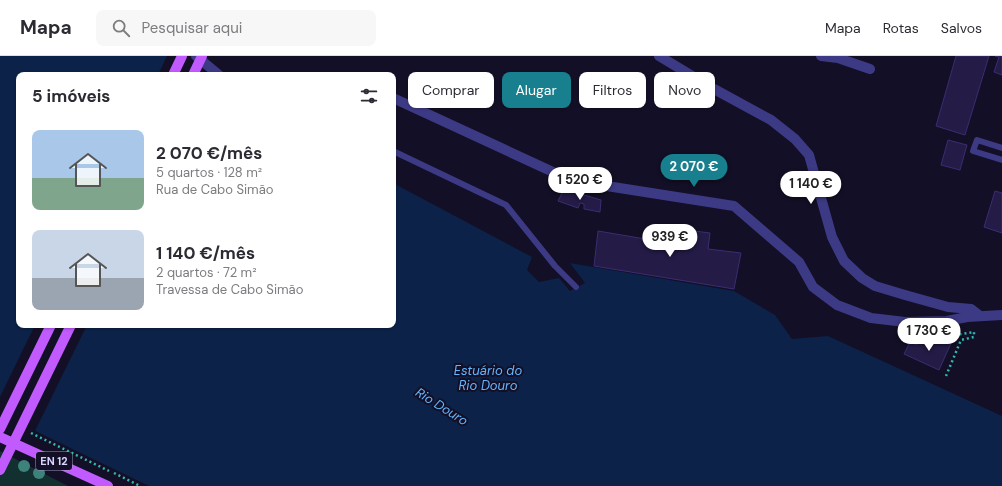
<!DOCTYPE html>
<html lang="pt">
<meta charset="utf-8">
<style>
body{margin:0;font-family:"DM Sans",sans-serif;background:#f7f7f7;color:#2b2b33;height:100vh;display:flex;flex-direction:column;font-size:15px;white-space:nowrap}
*{box-sizing:border-box;margin:0}
p{font-size:13px;color:#7c7c81}
.icon{flex:none;width:22px;height:22px;fill:none;stroke:currentColor;stroke-width:2;stroke-linecap:round;stroke-linejoin:round}
.map{position:relative;flex:1;overflow:hidden}
.details{position:absolute;left:16px;top:16px;width:380px;height:256px;display:flex;flex-direction:column;background:#fff;border-radius:8px;box-shadow:0 1px 3px #0004}
.details>*{flex:none}
.guide{position:absolute;left:408px;top:16px;width:380px;height:36px;display:flex;gap:8px}
.price{position:absolute;translate:-50% -34px;padding:0 9px;border-radius:14px;background:#fff;color:#222;font-size:13px;line-height:26px;filter:drop-shadow(0 1px 2px #0008)}
.price::after{content:'';position:absolute;left:50%;top:24px;width:12px;height:9px;margin-left:-6px;background:inherit;clip-path:polygon(0 0,100% 0,50% 100%)}
.price.current{background:#187f8f;color:#fff}
ul{padding:0;list-style:none}
li{display:flex;align-items:center;gap:12px;height:100px;padding:0 16px}
li span{display:grid;place-items:center;flex:none;width:112px;height:80px;border-radius:8px;color:#555}
li>.icon{margin-inline-start:auto}
span .icon{width:48px;height:48px;fill:#fffc;stroke-width:1}
li b{font-size:17px}
h2{display:flex;justify-content:space-between;align-items:center;height:48px;padding:0 16px;font-size:17px}
.tag{padding:0 14px;border-radius:8px;background:#fff;box-shadow:0 1px 3px #0004;font-size:14px;line-height:36px}
.tag.current{background:#187f8f;color:#fff}
header{display:flex;align-items:center;gap:24px;box-sizing:border-box;height:56px;padding:0 20px;background:#fff;border-bottom:1px solid #e1e1e2}
header strong{font-size:19px}
nav{display:flex;gap:22px;margin-inline-start:auto;font-size:14px}
.search{width:280px;height:36px;background:#f7f7f7;display:flex;align-items:center;gap:10px;box-sizing:border-box;padding:0 14px;border-radius:8px;color:#7c7c81;font-size:15px}
.map>svg:first-child{display:block}
</style>
<header>
<strong>Mapa</strong>
<div class="search"><svg class="icon" aria-label="search" viewBox="0 0 24 24"><circle cx="10" cy="10" r="6"/><path d="M15 15l6 6"/></svg>Pesquisar aqui</div>
<nav><a>Mapa</a><a>Rotas</a><a>Salvos</a></nav>
</header>
<div class="map">
<svg width="1002" height="430" viewBox="0 0 1002 430">
<rect width="100%" height="100%" fill="#130f26"/>
<!-- green -->
<path fill="#12302f" d="M 0,395 L 68,430 L 0,430 Z"/>
<!-- water -->
<path fill="#0c2248" d="M 0,0 L 170,0 L 188,19 L 19,19 L 19,269 L 393,269 L 393,127 L 532,201 L 527,214 L 539,226 L 559,222 L 570,235 L 585,227 L 570,207 L 734,235 L 775,259 L 792,283 L 828,280 L 1002,360 L 1002,430 L 149,430 L 0,358 Z"/>
<!-- pier -->
<path fill="#130f26" d="M 167,0 L 173,0 L 190,19 L 158,19 Z
M 35,269 L 87,269 L 34,377 L 0,360 L 0,341 Z"/>
<!-- building -->
<path fill="#241b47" stroke="#3b2d73" d="M 956,0 L 989,0 L 965,79 L 936,70 Z
M 995,0 L 1002,0 L 1002,19 L 994,16 L 999,1 Z
M 948,84 L 967,89 L 960,114 L 941,109 Z
M 564,133 L 601,144 L 600,156 L 584,153 L 584,148 L 580,147 L 578,152 L 558,145 Z
M 995,135 L 1002,137 L 1002,177 L 984,171 Z
M 671,172 L 710,177 L 708,193 L 741,197 L 734,233 L 594,210 L 598,175 L 669,187 Z
M 918,284 L 932,286 L 933,284 L 952,285 L 939,314 L 904,298 L 910,286 L 917,289 Z"/>
<g fill="none" stroke-linecap="round" stroke-linejoin="round">
<!-- path -->
<path stroke="#2fb8b0" stroke-width="2.5" stroke-dasharray="2 3" stroke-linecap="butt" d="M 946,320 L 961,284 L 974,281 L 974,276 L 955,279 L 955,276
M 31,377 L 109,415
M 114,417 L 140,430"/>
<!-- service -->
<path stroke="#3d3a85" stroke-width="6" d="M 1002,92 L 977,84 L 973,95 L 1002,104
M 393,95 L 506,149 L 555,210 L 576,231"/>
<!-- minor -->
<path stroke="#3d3a85" stroke-width="10" d="M 196,0 L 219,19
M 659,0 L 714,33 L 771,64 L 795,83 L 809,99 L 832,181 L 844,205 L 862,222 L 875,230 L 905,239 L 948,251 L 971,253 L 980,260
M 821,0 L 838,2 L 870,13
M 393,42 L 553,116 L 594,128 L 734,150 L 799,206 L 813,231 L 837,249 L 871,262 L 905,266 L 947,265 L 967,261 L 1002,259"/>
<!-- primary -->
<path stroke="#c25bff" stroke-width="10" d="M 173,19 L 182,0
M 0,381 L 108,430"/>
<!-- primary-bridge -->
<path stroke="#c25bff" stroke-width="10" d="M 193,19 L 202,0
M 0,373 L 51,269
M 0,414 L 71,269"/>
</g>
<!-- trees -->
<g fill="#3d827b">
<circle cx="24" cy="410" r="6"/>
<circle cx="39" cy="417" r="6"/>
</g>
<g text-anchor="middle" stroke-width="4" stroke-linejoin="round" paint-order="stroke">
<!-- shield labels -->
<rect fill="#130f26" stroke="#9e99be" stroke-width="1" x="36" y="396" width="36" height="18" rx="3"/>
<g font-size="11" font-weight="bold" fill="#d9d4ff">
<text x="54" y="409">EN 12</text>
</g>
<!-- water labels -->
<g font-size="13" font-style="italic" fill="#62b6ff" stroke="#130f26">
<text x="488" y="319">Estuário do<tspan x="488" dy="15">Rio Douro</tspan></text>
<text transform="translate(442 350) rotate(32)" y="5">Rio Douro</text>
</g>
</g>
</svg>
<b class="price current" style="left:694px;top:132px">2 070 €</b>
<b class="price" style="left:580px;top:145px">1 520 €</b>
<b class="price" style="left:811px;top:149px">1 140 €</b>
<b class="price" style="left:670px;top:202px">939 €</b>
<b class="price" style="left:929px;top:296px">1 730 €</b>
<div class="guide">
<a class="tag">Comprar</a>
<a class="tag current">Alugar</a>
<a class="tag">Filtros</a>
<a class="tag">Novo</a>
</div>
<section class="details">
<h2>5 imóveis<svg class="icon" aria-label="filters" viewBox="0 0 24 24"><path d="M4 7h16M4 17h16"/><circle cx="9" cy="7" r="2"/><circle cx="15" cy="17" r="2"/></svg></h2>
<ul>
<li><span style="background:linear-gradient(#a9c7e8 60%,#7fa58c 0)"><svg class="icon" aria-label="home" viewBox="0 0 24 24"><path d="M3 11l9-7 9 7M6 9v11h12V9"/></svg></span><div><b>2 070 €/mês</b><p>5 quartos · 128 m²</p><p>Rua de Cabo Simão</p></div></li>
<li><span style="background:linear-gradient(#c9d6e8 60%,#9aa5b1 0)"><svg class="icon" aria-label="home" viewBox="0 0 24 24"><path d="M3 11l9-7 9 7M6 9v11h12V9"/></svg></span><div><b>1 140 €/mês</b><p>2 quartos · 72 m²</p><p>Travessa de Cabo Simão</p></div></li>
</ul>
</section>
</div>
